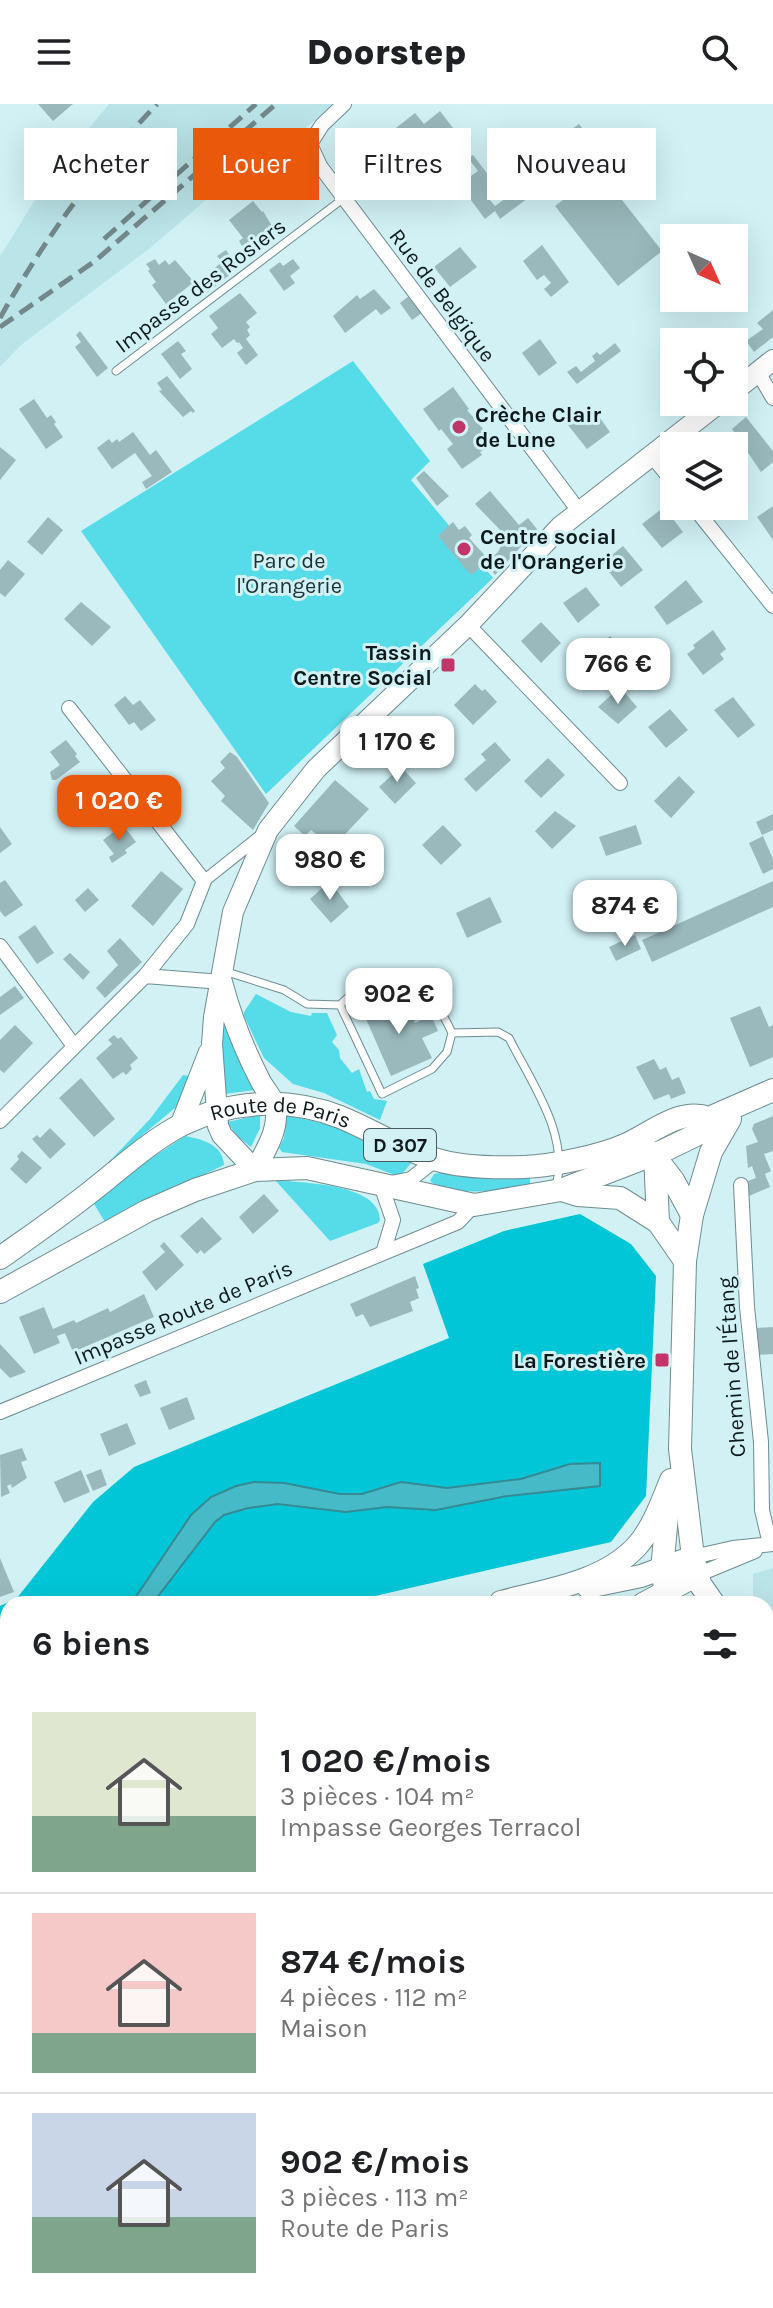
<!DOCTYPE html>
<html lang="fr">
<meta charset="utf-8">
<style>
body{margin:0;font-family:Karla,sans-serif;background:#f2f2f2;color:#202124;height:100vh;display:flex;flex-direction:column;font-size:30px;white-space:nowrap}
*{box-sizing:border-box;margin:0}
p{font-size:26px;color:#757577}
.icon{flex:none;width:44px;height:44px;fill:none;stroke:currentColor;stroke-width:2;stroke-linecap:round;stroke-linejoin:round}
.map{position:relative;flex:1;overflow:hidden}
.sheet{position:absolute;left:0px;top:1492px;width:774px;height:712px;display:flex;flex-direction:column;background:#fff;border-radius:24px 24px 0 0;box-shadow:0 8px 32px #0002}
.sheet>*{flex:none}
.top-card{position:absolute;left:24px;top:24px;width:726px;height:72px;display:flex;gap:16px}
.needle{width:52px;rotate:135deg}
.controls{position:absolute;left:660px;top:120px;display:grid;gap:16px}
.controls a{display:grid;place-items:center;width:88px;height:88px;border-radius:0px;background:#fff;box-shadow:0 8px 32px #0002;font-size:40px}
.price{position:absolute;translate:-50% -68px;padding:0 18px;border-radius:16px;background:#fff;color:#222;font-size:26px;line-height:52px;filter:drop-shadow(0 2px 4px #0008)}
.price::after{content:'';position:absolute;left:50%;top:48px;width:24px;height:18px;margin-left:-12px;background:inherit;clip-path:polygon(0 0,100% 0,50% 100%)}
.price.current{background:#ea580c;color:#fff}
ul{padding:0;list-style:none}
li{display:flex;align-items:center;gap:24px;height:200px;padding:0 32px}
li+li{border-top:2px solid #e0e0e0}
li span{display:grid;place-items:center;flex:none;width:224px;height:160px;border-radius:0px;color:#555}
li>.icon{margin-inline-start:auto}
span .icon{width:96px;height:96px;fill:#fffc;stroke-width:1}
li b{font-size:34px}
h2{display:flex;justify-content:space-between;align-items:center;height:96px;padding:0 32px;font-size:34px}
.tag{padding:0 28px;border-radius:0px;background:#fff;box-shadow:0 8px 32px #0002;font-size:28px;line-height:72px}
.tag.current{background:#ea580c;color:#fff}
header{display:flex;justify-content:space-between;align-items:center;height:104px;padding:0 32px;background:#fff;font-size:36px;font-weight:800}
.map>svg:first-child{display:block}
</style>
<header><svg class="icon" aria-label="menu" viewBox="0 0 24 24"><path d="M4 6h16M4 12h16M4 18h16"/></svg>Doorstep<svg class="icon" aria-label="search" viewBox="0 0 24 24"><circle cx="10" cy="10" r="6"/><path d="M15 15l6 6"/></svg></header>
<div class="map">
<svg width="773" height="2204" viewBox="0 0 773 2204">
<rect width="100%" height="100%" fill="#d1f1f5"/>
<!-- built -->
<path fill="#bbe4e8" d="M 109,0 L 333,0 L 291,37 L 284,29 L 149,145 L 21,241 L 0,263 L 0,152 L 52,69 Z
M 773,1464 L 773,1537 L 766,1531 L 766,1500 L 753,1500 L 753,1470 Z"/>
<!-- green -->
<path fill="#56dbe9" d="M 353,257 L 430,357 L 411,376 L 493,474 L 266,690 L 81,427 Z
M 256,890 L 291,908 L 311,912 L 312,909 L 327,909 L 337,931 L 332,938 L 339,946 L 340,954 L 352,969 L 359,965 L 367,988 L 370,987 L 374,995 L 387,997 L 380,1016 L 324,989 L 293,980 L 264,954 L 244,912 L 244,908 Z
M 228,918 L 255,986 L 224,990 L 222,921 Z
M 183,971 L 189,972 L 182,996 L 175,1004 L 104,1063 L 150,1015 Z
M 260,1011 L 260,1024 L 251,1043 L 238,1033 L 227,1018 Z
M 286,1011 L 331,1021 L 411,1059 L 400,1073 L 366,1060 L 282,1048 L 279,1044 L 284,1034 Z
M 185,1032 C 201,1035 223,1040 224,1061 L 105,1118 L 94,1100 L 138,1063 Z
M 447,1068 L 530,1074 L 530,1082 C 506,1086 449,1094 430,1077 L 434,1070 Z
M 275,1076 C 301,1079 380,1079 380,1116 L 378,1119 L 330,1137 Z
M 154,2196 L 334,2196 L 341,2204 L 147,2204 Z"/>
<!-- forest -->
<path fill="#00c6d7" d="M 580,1110 L 631,1140 L 656,1172 L 646,1392 L 611,1438 L 340,1500 L 8,1500 L 8,1576 L 0,1578 L 0,1502 L 17,1494 L 93,1398 L 134,1363 L 449,1234 L 423,1160 L 504,1127 Z
M 773,1744 L 773,1989 L 766,1980 L 766,1746 Z
M 8,1773 L 8,1855 L 0,1863 L 0,1776 Z"/>
<!-- water -->
<path fill="#47bac7" stroke="#368a93" stroke-width="2" d="M 600,1359 L 600,1382 L 507,1392 L 436,1406 L 387,1403 L 346,1408 L 278,1400 L 248,1404 L 224,1411 L 215,1418 L 152,1500 L 131,1500 L 191,1411 L 211,1393 L 236,1382 L 254,1378 L 284,1379 L 340,1390 L 362,1390 L 401,1378 L 447,1384 L 521,1375 L 570,1360 Z"/>
<!-- building -->
<path fill="#9ab9bc" d="M 38,0 L 73,0 L 53,17 Z
M 440,7 L 463,37 L 444,51 L 435,40 L 418,53 L 396,24 L 415,9 L 424,20 Z
M 579,20 L 588,32 L 599,24 L 605,32 L 586,50 L 583,46 L 586,44 L 572,25 Z
M 526,38 L 532,46 L 529,48 L 539,61 L 535,63 L 547,80 L 500,115 L 495,107 L 485,115 L 450,68 L 461,60 L 471,72 L 478,67 L 468,54 L 473,51 L 496,81 L 491,85 L 495,90 L 489,95 L 495,102 L 506,94 L 502,89 L 521,75 L 504,58 L 508,54 L 507,52 Z
M 600,68 L 662,147 L 618,182 L 555,102 Z
M 253,97 L 262,108 L 263,107 L 272,122 L 242,142 L 239,137 L 243,134 L 229,116 Z
M 542,141 L 569,178 L 551,193 L 544,185 L 551,179 L 544,171 L 537,176 L 523,157 Z
M 460,143 L 477,163 L 450,183 L 434,163 Z
M 226,146 L 238,164 L 208,188 L 201,179 L 214,170 L 211,167 L 222,158 L 217,152 Z
M 155,155 L 159,161 L 165,156 L 169,161 L 175,156 L 194,178 L 166,200 L 152,181 L 156,178 L 148,167 L 150,165 L 146,160 Z
M 293,155 L 300,164 L 290,172 L 295,179 L 284,187 L 269,166 L 280,158 L 283,162 Z
M 374,185 L 391,204 L 381,211 L 376,205 L 345,229 L 333,212 L 357,191 L 360,195 Z
M 240,189 L 257,209 L 246,218 L 250,223 L 247,226 L 250,231 L 246,235 L 258,251 L 246,261 L 237,249 L 243,244 L 239,238 L 237,239 L 234,235 L 222,244 L 211,230 L 218,224 L 209,212 Z
M 409,192 L 422,209 L 412,216 L 400,199 Z
M 773,206 L 773,233 L 754,248 L 746,237 L 763,225 L 757,219 Z
M 80,227 L 108,264 L 97,273 L 75,243 L 81,238 L 76,231 Z
M 540,235 L 557,259 L 539,272 L 522,249 Z
M 178,237 L 186,247 L 181,250 L 192,265 L 180,275 L 161,250 Z
M 615,239 L 621,247 L 577,280 L 567,268 L 576,262 L 581,268 L 595,257 L 592,252 L 597,248 L 600,251 Z
M 167,272 L 195,307 L 193,309 L 191,307 L 183,313 L 159,287 L 162,286 L 157,279 Z
M 453,283 L 469,305 L 467,306 L 494,338 L 480,348 L 482,351 L 462,365 L 447,345 L 453,340 L 441,325 L 439,327 L 423,305 Z
M 34,295 L 47,314 L 51,311 L 56,318 L 54,320 L 63,333 L 46,345 L 19,305 Z
M 592,303 L 610,328 L 587,345 L 568,321 Z
M 746,313 L 773,347 L 773,358 L 761,368 L 732,325 Z
M 133,328 L 150,351 L 156,346 L 172,368 L 146,385 L 142,378 L 152,372 L 135,349 L 112,365 L 97,344 L 109,335 L 112,339 L 117,335 L 119,338 Z
M 0,343 L 16,356 L 0,376 Z
M 424,367 L 449,392 L 437,402 L 416,374 Z
M 490,387 L 519,421 L 528,414 L 537,425 L 495,471 L 485,459 L 471,471 L 438,432 L 453,418 L 459,426 L 465,422 L 472,431 L 469,434 L 489,456 L 498,448 L 506,432 L 475,400 Z
M 773,402 L 773,436 L 757,413 Z
M 664,403 L 683,428 L 662,444 L 642,420 Z
M 48,413 L 63,426 L 42,451 L 27,438 Z
M 623,442 L 643,466 L 621,483 L 602,459 Z
M 8,456 L 25,470 L 5,493 L 0,489 L 0,466 Z
M 686,476 L 703,498 L 667,521 L 654,503 Z
M 586,483 L 600,501 L 578,519 L 563,499 Z
M 81,498 L 111,523 L 92,542 L 64,515 Z
M 541,518 L 561,539 L 541,559 L 521,537 Z
M 713,526 L 726,545 L 720,550 L 724,555 L 703,571 L 687,550 L 695,544 L 693,541 Z
M 610,532 L 626,549 L 602,570 L 587,553 Z
M 475,580 L 482,587 L 485,585 L 497,598 L 473,621 L 454,601 Z
M 620,583 L 637,603 L 618,620 L 598,603 Z
M 125,592 L 133,601 L 140,596 L 156,616 L 141,627 L 134,618 L 129,621 L 114,601 Z
M 733,593 L 755,621 L 738,634 L 714,606 Z
M 670,605 L 688,626 L 666,644 L 648,623 Z
M 66,636 L 77,650 L 75,652 L 80,658 L 56,676 L 52,676 L 50,668 L 60,661 L 50,648 Z
M 495,638 L 511,656 L 476,688 L 464,675 L 486,656 L 481,650 Z
M 230,648 L 237,653 L 269,699 L 253,726 L 221,697 L 225,692 L 211,677 L 225,664 L 220,658 Z
M 548,654 L 565,671 L 541,694 L 524,677 Z
M 392,660 L 401,663 L 416,679 L 395,700 L 379,683 L 392,671 L 388,663 Z
M 679,672 L 695,688 L 671,714 L 654,697 Z
M 85,674 L 102,695 L 85,709 L 68,688 Z
M 335,676 L 369,705 L 332,744 L 311,726 L 305,732 L 294,722 Z
M 555,707 L 576,722 L 552,745 L 535,727 Z
M 773,710 L 773,726 L 762,731 L 756,718 Z
M 123,721 L 136,738 L 125,746 L 127,749 L 112,759 L 109,753 L 114,750 L 103,736 Z
M 443,721 L 462,741 L 441,761 L 422,741 Z
M 636,721 L 642,740 L 606,752 L 599,733 Z
M 0,723 L 12,740 L 0,749 Z
M 763,732 L 773,755 L 773,765 L 763,770 L 749,739 Z
M 161,767 L 183,785 L 153,822 L 131,802 Z
M 5,776 L 23,801 L 5,813 L 0,807 L 0,779 Z
M 330,777 L 349,803 L 331,819 L 310,795 Z
M 773,777 L 773,803 L 652,858 L 642,836 Z
M 88,784 L 99,796 L 85,808 L 75,796 Z
M 490,793 L 502,818 L 467,834 L 456,809 Z
M 35,821 L 54,849 L 37,860 L 18,833 Z
M 635,831 L 641,845 L 616,857 L 609,843 Z
M 120,834 L 142,858 L 105,894 L 96,884 L 118,861 L 107,847 Z
M 70,849 L 90,868 L 83,876 L 63,855 Z
M 15,882 L 24,894 L 0,911 L 0,893 Z
M 388,893 L 392,901 L 396,899 L 403,916 L 412,912 L 415,919 L 431,911 L 438,927 L 422,934 L 432,954 L 391,972 L 363,908 L 364,905 L 368,903 L 367,900 L 372,898 L 373,900 Z
M 760,902 L 769,923 L 773,921 L 773,953 L 750,963 L 730,914 Z
M 15,921 L 33,939 L 4,969 L 0,966 L 0,936 Z
M 114,931 L 118,935 L 121,933 L 138,954 L 130,961 L 132,965 L 126,971 L 123,968 L 113,975 L 96,954 L 112,940 L 108,936 Z
M 654,955 L 660,966 L 666,963 L 672,976 L 679,973 L 686,989 L 671,995 L 669,990 L 654,996 L 636,963 Z
M 81,974 L 115,1015 L 94,1033 L 59,994 Z
M 773,1012 L 773,1047 L 764,1050 L 771,1067 L 765,1070 L 770,1083 L 749,1092 L 748,1077 L 756,1074 L 752,1062 L 748,1064 L 746,1042 L 758,1038 L 752,1025 L 754,1020 Z
M 50,1024 L 66,1040 L 50,1055 L 32,1035 L 37,1031 L 40,1034 Z
M 22,1047 L 42,1064 L 26,1080 L 10,1065 L 19,1055 L 17,1052 Z
M 264,1090 L 279,1107 L 253,1130 L 239,1113 Z
M 202,1113 L 222,1135 L 204,1150 L 201,1146 L 197,1150 L 180,1132 Z
M 164,1138 L 184,1161 L 156,1187 L 142,1168 L 165,1148 L 160,1142 Z
M 415,1172 L 419,1184 L 416,1185 L 419,1194 L 410,1198 L 413,1207 L 370,1223 L 363,1210 L 356,1213 L 350,1200 Z
M 144,1190 L 154,1213 L 73,1248 L 65,1229 L 57,1232 L 60,1239 L 34,1250 L 19,1213 L 44,1203 L 53,1225 L 74,1216 L 76,1219 L 108,1204 L 110,1208 Z
M 773,1223 L 773,1250 L 758,1251 L 756,1224 Z
M 0,1240 L 26,1268 L 10,1274 L 0,1264 Z
M 146,1276 L 151,1289 L 140,1293 L 134,1281 Z
M 187,1293 L 195,1315 L 169,1326 L 160,1304 Z
M 127,1319 L 136,1340 L 109,1352 L 100,1330 Z
M 22,1344 L 27,1356 L 21,1358 L 27,1374 L 12,1384 L 11,1380 L 7,1382 L 10,1389 L 1,1393 L 0,1351 Z
M 101,1365 L 107,1381 L 93,1387 L 86,1371 Z
M 81,1366 L 90,1388 L 64,1399 L 54,1378 Z
M 0,1454 L 14,1488 L 0,1493 Z
M 773,2075 L 773,2108 L 766,2111 L 766,2078 Z"/>
<g fill="none" stroke-linecap="round" stroke-linejoin="round">
<!-- service casing -->
<g stroke="#6f8c90" stroke-width="9">
<path id="service" d="M 116,267 L 344,94
M 224,867 L 284,886 L 307,900 L 340,901 C 369,873 379,866 416,888 C 440,902 440,904 452,929 L 447,948 L 432,965 L 382,990 L 340,901
M 452,929 L 498,928 L 509,934 C 531,978 570,1031 556,1082
M 766,1826 L 773,1822
M 408,2196 L 416,2204
M 435,2204 L 436,2196"/>
</g>
<!-- pedestrian casing -->
<g stroke="#6f8c90" stroke-width="13">
<path id="pedestrian" d="M 204,777 L 263,730"/>
</g>
<!-- minor casing -->
<g stroke="#6f8c90" stroke-width="16">
<path id="minor" d="M 344,0 L 322,21 L 310,40 L 320,62 L 579,407
M 758,268 L 773,294
M 652,352 L 674,379
M 693,402 L 773,502
M 468,521 L 620,679
M 0,842 L 74,942
M 145,872 L 222,878
M 0,1017 L 145,872 L 187,820 L 204,777 L 69,604
M 741,1081 L 747,1203 L 761,1338 L 762,1406 L 770,1440
M 383,1149 L 393,1116 L 381,1081 L 411,1075 L 435,1056
M 0,1308 L 458,1118 L 474,1101
M 693,1453 L 733,1444 L 773,1440
M 697,1471 L 755,1447
M 0,1739 L 8,1737"/>
</g>
<!-- secondary casing -->
<g stroke="#6f8c90" stroke-width="22">
<path id="secondary" d="M 734,287 L 773,256
M 222,878 C 231,912 244,945 260,976 C 266,988 276,996 276,1009 C 277,1030 264,1049 255,1066 L 222,1031 L 218,1022 L 212,940 L 214,913 L 233,808 L 268,726 L 316,665 L 468,521 L 560,423 L 720,298
M 180,1022 L 209,948"/>
</g>
<!-- primary casing -->
<g stroke="#6f8c90" stroke-width="24">
<g id="primary">
<path d="M 652,1049 L 673,1076 L 692,1111"/>
<path d="M 655,1050 L 658,1118 L 685,1157"/>
<path d="M 562,1086 L 578,1091 L 620,1094 L 658,1118"/>
<path id="s1" d="M 0,1154 C 31,1132 63,1110 93,1086 C 121,1064 149,1038 181,1021 C 231,996 288,993 340,1013 C 372,1026 401,1045 434,1055 C 462,1064 496,1064 524,1063 C 552,1062 600,1052 625,1041 C 651,1030 679,1003 709,1014 L 773,986"/>
<path d="M 0,1188 L 147,1107 L 195,1086 L 255,1066 L 307,1064 L 474,1101 L 561,1086 L 665,1046 L 727,1016"/>
<path d="M 588,1483 L 641,1472 L 693,1453"/>
<path d="M 501,1498 C 546,1486 603,1479 637,1442 C 653,1424 662,1398 671,1376"/>
<path d="M 643,1500 L 697,1471"/>
<path d="M 668,1500 L 662,1466 L 668,1401"/>
<path d="M 714,1500 L 700,1480 L 693,1453 L 680,1345 L 685,1157 L 692,1111 L 711,1048 L 730,1015"/>
<path d="M 766,1554 L 773,1558"/>
<path d="M 766,1600 L 773,1606"/>
<path d="M 0,1607 L 8,1603"/>
</g>
</g>
<!-- service -->
<use href="#service" stroke="#fff" stroke-width="7"/>
<!-- pedestrian -->
<use href="#pedestrian" stroke="#fff" stroke-width="11"/>
<!-- minor -->
<use href="#minor" stroke="#fff" stroke-width="14"/>
<!-- secondary -->
<use href="#secondary" stroke="#fff" stroke-width="20"/>
<!-- primary -->
<use href="#primary" stroke="#fff" stroke-width="22"/>
<!-- rail -->
<path stroke="#72888b" stroke-width="5" stroke-dasharray="16 8" stroke-linecap="butt" d="M 104,135 L 256,0
M 0,214 C 43,137 96,64 157,0
M 0,223 L 95,157 L 276,0"/>
</g>
<!-- markers -->
<g fill="#c13568" stroke="#d1f1f5" stroke-width="3">
<circle cx="459" cy="323" r="8"/>
<circle cx="464" cy="445" r="8"/>
<rect x="440" y="553" width="16" height="16" rx="4"/>
<rect x="654" y="1248" width="16" height="16" rx="4"/>
</g>
<g text-anchor="middle" stroke-width="6" stroke-linejoin="round" paint-order="stroke">
<!-- shield labels -->
<rect fill="#d1f1f5" stroke="#485a5c" stroke-width="2" x="364" y="1025" width="72" height="32" rx="6"/>
<g font-size="20" font-weight="bold" fill="#0e191b">
<text x="400" y="1048">D 307</text>
</g>
<!-- street labels -->
<g font-size="22" fill="#0e191b" stroke="#d1f1f5">
<text transform="translate(200 181) rotate(-37)" y="8">Impasse des Rosiers</text>
<text transform="translate(443 191) rotate(53)" y="8">Rue de Belgique</text>
<text dy="8" stroke="none"><textPath href="#s1" startOffset="328">Route de Paris</textPath></text>
<text transform="translate(183 1208) rotate(-23)" y="8">Impasse Route de Paris</text>
<text transform="translate(731 1263) rotate(-94)" y="8">Chemin de l'Étang</text>
</g>
<!-- poi labels -->
<g font-size="22" font-weight="bold" fill="#0e191b" stroke="#d1f1f5" text-anchor="start">
<text x="475" y="318">Crèche Clair<tspan x="475" dy="25">de Lune</tspan></text>
<text x="480" y="440">Centre social<tspan x="480" dy="25">de l'Orangerie</tspan></text>
<text x="432" y="556" text-anchor="end">Tassin<tspan x="432" dy="25">Centre Social</tspan></text>
<text x="646" y="1264" text-anchor="end">La Forestière</text>
</g>
<!-- park labels -->
<g font-size="22" fill="#193235" stroke="#d1f1f5">
<text x="289" y="464">Parc de<tspan x="289" dy="25">l'Orangerie</tspan></text>
</g>
</g>
</svg>
<div class="controls">
<a><svg class="needle" viewBox="-14 -14 28 28"><path d="M0-13l5 13h-10z" fill="#e53935"/><path d="M0 13l5-13h-10z" fill="#757577"/></svg></a>
<a><svg class="icon" aria-label="locate" viewBox="0 0 24 24"><circle cx="12" cy="12" r="6"/><path d="M12 2v4M12 18v4M2 12h4M18 12h4"/></svg></a>
<a><svg class="icon" aria-label="layers" viewBox="0 0 24 24"><path d="M12 4l9 5-9 5-9-5zM3 14l9 5 9-5"/></svg></a>
</div>
<b class="price" style="left:618px;top:602px">766 €</b>
<b class="price" style="left:397px;top:680px">1 170 €</b>
<b class="price current" style="left:119px;top:739px">1 020 €</b>
<b class="price" style="left:330px;top:798px">980 €</b>
<b class="price" style="left:625px;top:844px">874 €</b>
<b class="price" style="left:399px;top:932px">902 €</b>
<div class="top-card">
<a class="tag">Acheter</a>
<a class="tag current">Louer</a>
<a class="tag">Filtres</a>
<a class="tag">Nouveau</a>
</div>
<section class="sheet">
<h2>6 biens<svg class="icon" aria-label="filters" viewBox="0 0 24 24"><path d="M4 7h16M4 17h16"/><circle cx="9" cy="7" r="2"/><circle cx="15" cy="17" r="2"/></svg></h2>
<ul>
<li><span style="background:linear-gradient(#dfe7d0 65%,#7fa58c 0)"><svg class="icon" aria-label="home" viewBox="0 0 24 24"><path d="M3 11l9-7 9 7M6 9v11h12V9"/></svg></span><div><b>1 020 €/mois</b><p>3 pièces · 104 m²</p><p>Impasse Georges Terracol</p></div></li>
<li><span style="background:linear-gradient(#f6c9c9 75%,#7fa58c 0)"><svg class="icon" aria-label="home" viewBox="0 0 24 24"><path d="M3 11l9-7 9 7M6 9v11h12V9"/></svg></span><div><b>874 €/mois</b><p>4 pièces · 112 m²</p><p>Maison</p></div></li>
<li><span style="background:linear-gradient(#c9d6e8 65%,#7fa58c 0)"><svg class="icon" aria-label="home" viewBox="0 0 24 24"><path d="M3 11l9-7 9 7M6 9v11h12V9"/></svg></span><div><b>902 €/mois</b><p>3 pièces · 113 m²</p><p>Route de Paris</p></div></li>
</ul>
</section>
</div>
